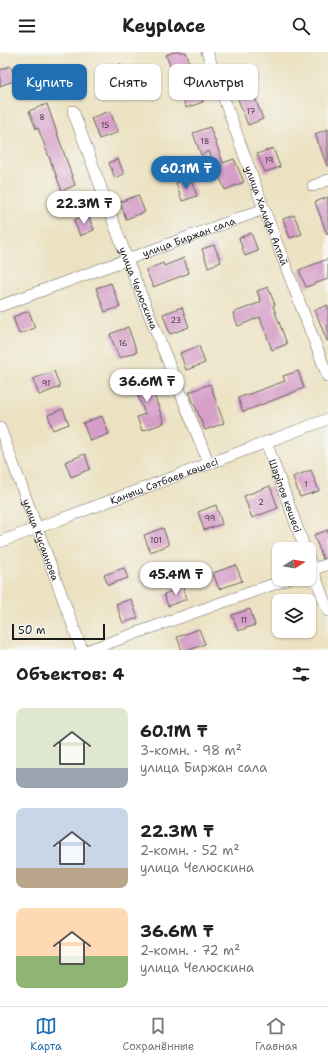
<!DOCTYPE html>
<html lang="ru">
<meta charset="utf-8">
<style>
body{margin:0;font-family:"Shantell Sans",sans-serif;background:#f6f6f6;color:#222;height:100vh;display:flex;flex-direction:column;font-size:15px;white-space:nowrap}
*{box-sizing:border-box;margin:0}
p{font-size:13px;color:#767676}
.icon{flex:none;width:22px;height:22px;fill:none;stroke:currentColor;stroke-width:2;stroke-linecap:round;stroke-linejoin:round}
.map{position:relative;height:598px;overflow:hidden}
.drawer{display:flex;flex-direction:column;background:#fff;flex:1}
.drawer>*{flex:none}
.hud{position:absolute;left:12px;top:12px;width:304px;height:36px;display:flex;gap:8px}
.needle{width:26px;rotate:79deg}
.fabs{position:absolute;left:272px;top:490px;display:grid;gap:8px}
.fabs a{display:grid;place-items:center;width:44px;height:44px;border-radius:8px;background:#fff;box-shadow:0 1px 3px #0004;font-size:20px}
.scale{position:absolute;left:12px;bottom:10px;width:93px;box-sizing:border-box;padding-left:4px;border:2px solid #1c1c1c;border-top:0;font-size:11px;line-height:14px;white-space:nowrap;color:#1c1c1c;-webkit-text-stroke:3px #f6f6f2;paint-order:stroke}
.price{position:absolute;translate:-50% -34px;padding:0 9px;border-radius:14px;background:#fff;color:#222;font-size:13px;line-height:26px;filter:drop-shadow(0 1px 2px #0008)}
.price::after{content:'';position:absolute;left:50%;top:24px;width:12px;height:9px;margin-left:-6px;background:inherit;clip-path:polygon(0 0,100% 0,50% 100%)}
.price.current{background:#1f6fb2;color:#fff}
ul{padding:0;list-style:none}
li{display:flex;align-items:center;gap:12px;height:100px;padding:0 16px}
li span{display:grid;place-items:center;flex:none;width:112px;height:80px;border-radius:8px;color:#555}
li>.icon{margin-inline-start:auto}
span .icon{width:48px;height:48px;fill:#fffc;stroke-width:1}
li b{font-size:17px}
h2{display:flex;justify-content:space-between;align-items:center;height:48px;padding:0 16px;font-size:17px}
.pill{padding:0 14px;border-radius:8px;background:#fff;box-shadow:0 1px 3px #0004;font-size:14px;line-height:36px}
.pill.current{background:#1f6fb2;color:#fff}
header{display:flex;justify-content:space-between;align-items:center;height:52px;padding:0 16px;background:#fff;font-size:18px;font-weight:700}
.dock{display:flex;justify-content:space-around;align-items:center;height:56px;border-top:1px solid #e0e0e0;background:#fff;font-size:11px;color:#767676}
.dock a{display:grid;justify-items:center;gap:2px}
.dock .current{color:#1f6fb2}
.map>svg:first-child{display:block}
</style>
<header><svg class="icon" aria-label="menu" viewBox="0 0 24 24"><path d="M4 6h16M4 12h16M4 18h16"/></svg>Keyplace<svg class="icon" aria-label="search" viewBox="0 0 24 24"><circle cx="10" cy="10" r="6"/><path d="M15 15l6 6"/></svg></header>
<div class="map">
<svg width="328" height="598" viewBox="0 0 328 598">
<rect width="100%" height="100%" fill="#f6f6f2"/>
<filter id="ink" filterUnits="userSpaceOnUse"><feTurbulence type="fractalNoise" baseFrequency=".025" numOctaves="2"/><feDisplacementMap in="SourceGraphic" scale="8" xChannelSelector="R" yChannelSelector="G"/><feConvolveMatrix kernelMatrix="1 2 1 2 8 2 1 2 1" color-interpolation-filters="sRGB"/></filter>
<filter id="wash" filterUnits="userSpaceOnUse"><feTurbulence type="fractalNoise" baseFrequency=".012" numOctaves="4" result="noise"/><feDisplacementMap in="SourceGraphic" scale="16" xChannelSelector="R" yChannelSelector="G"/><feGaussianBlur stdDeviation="0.9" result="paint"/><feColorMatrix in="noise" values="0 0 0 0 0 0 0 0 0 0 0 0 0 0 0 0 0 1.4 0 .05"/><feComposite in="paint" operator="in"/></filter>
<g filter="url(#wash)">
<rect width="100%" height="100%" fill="#ece2c2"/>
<g id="blocks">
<!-- building -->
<path fill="#d59dc7" d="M 174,0 L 186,0 L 191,15 L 190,16 L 203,50 L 186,56 L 166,3 Z
M 121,12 L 126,25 L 114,29 L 110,16 Z
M 10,14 L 16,28 L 0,34 L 0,18 Z
M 253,18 L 257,30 L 250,33 L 263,67 L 248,73 L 230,26 Z
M 47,52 L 75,133 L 62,139 L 38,76 L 36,77 L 29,59 Z
M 110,59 L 118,80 L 99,87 L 91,66 Z
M 210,75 L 223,111 L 234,107 L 244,130 L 225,138 L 209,99 L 201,103 L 193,81 Z
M 328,77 L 328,114 L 327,114 L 315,82 Z
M 273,96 L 280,115 L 265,120 L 257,102 Z
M 118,107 L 124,122 L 115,126 L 109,111 Z
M 190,126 L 197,144 L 182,149 L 176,131 Z
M 138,143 L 145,160 L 126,167 L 120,150 Z
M 328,145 L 328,182 L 327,182 L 315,150 Z
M 88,163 L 94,178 L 80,184 L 74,168 Z
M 294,163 L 302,182 L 290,186 L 283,167 Z
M 251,181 L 258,199 L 245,204 L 239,186 Z
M 214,193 L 221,210 L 208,215 L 202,197 Z
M 184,206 L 189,221 L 153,235 L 146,218 L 163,211 L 164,214 Z
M 328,207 L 328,227 L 306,235 L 299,218 Z
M 111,231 L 120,255 L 105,260 L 96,236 Z
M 268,235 L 275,253 L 273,254 L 287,292 L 272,298 L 260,265 L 238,274 L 233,261 L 261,250 L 257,239 Z
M 328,253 L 328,289 L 327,289 L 315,258 Z
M 182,255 L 189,275 L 170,282 L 163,262 Z
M 29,259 L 35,276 L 19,282 L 13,265 Z
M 128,275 L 137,300 L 119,306 L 110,282 Z
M 199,294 L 205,311 L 186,318 L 180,301 Z
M 54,319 L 60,335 L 39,343 L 33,327 Z
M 298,319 L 304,336 L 243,360 L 238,346 L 285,329 L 283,324 Z
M 146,320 L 164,371 L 142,379 L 137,365 L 145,362 L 131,326 Z
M 210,332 L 224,371 L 205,378 L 189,340 Z
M 63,357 L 69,372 L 53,378 L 48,363 Z
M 102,364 L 109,382 L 90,389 L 83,371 Z
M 85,402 L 90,417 L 71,425 L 65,410 Z
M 311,418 L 319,439 L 300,445 L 293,425 Z
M 270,434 L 278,456 L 252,466 L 244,444 Z
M 216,453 L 222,472 L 204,478 L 198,460 Z
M 163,476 L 169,493 L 150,500 L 144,483 Z
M 328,478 L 328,505 L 323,507 L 314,483 Z
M 236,513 L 242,529 L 219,537 L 213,521 Z
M 124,516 L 128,526 L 108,533 L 104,523 Z
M 183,535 L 187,547 L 168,554 L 164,542 Z
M 131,547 L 138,566 L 123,571 L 116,552 Z
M 250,557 L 255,573 L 238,579 L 232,563 Z
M 199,577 L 205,592 L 189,598 L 182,598 L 177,585 Z"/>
</g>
</g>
<g filter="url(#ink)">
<use href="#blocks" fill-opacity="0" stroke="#656156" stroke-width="1"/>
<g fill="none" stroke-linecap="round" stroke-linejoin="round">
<!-- minor casing -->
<g stroke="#656156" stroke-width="12">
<g id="minor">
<path id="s1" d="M 207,0 L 264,157 L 328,325"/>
<path id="s2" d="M 73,59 L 127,207 L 209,412"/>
<path d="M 313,134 L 328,128"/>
<path id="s3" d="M 0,254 L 264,157"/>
<path id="s4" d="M 0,376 L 82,598"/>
<path id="s5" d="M 266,390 L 305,497"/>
<path id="s6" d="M 0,490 L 328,367"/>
<path d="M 309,507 L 328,559"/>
<path d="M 309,519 L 328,512"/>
<path d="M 89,598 L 288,527"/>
</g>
</g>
<!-- minor -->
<use href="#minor" stroke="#fff" stroke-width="11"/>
</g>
</g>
<g text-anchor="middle" stroke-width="3.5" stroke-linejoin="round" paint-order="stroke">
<!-- number labels -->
<g font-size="8" fill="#4a3c47">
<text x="251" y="62">17</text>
<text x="42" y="68">8</text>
<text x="105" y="76">15</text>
<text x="205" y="92">18</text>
<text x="269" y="111">19</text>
<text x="176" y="271">23</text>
<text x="123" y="294">16</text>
<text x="46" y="334">91</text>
<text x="306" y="435">1</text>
<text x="261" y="453">2</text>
<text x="210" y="469">99</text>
<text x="156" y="491">101</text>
<text x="244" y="571">11</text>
</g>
<!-- street labels -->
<g font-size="10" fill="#1c1c1c" stroke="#f6f6f2">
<text dy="4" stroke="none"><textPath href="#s1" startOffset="174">улица Халифа Алтай</textPath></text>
<text dy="4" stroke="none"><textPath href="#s3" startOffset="201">улица Биржан сала</textPath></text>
<text dy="4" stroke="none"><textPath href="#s2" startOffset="189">улица Челюскина</textPath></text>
<text dy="4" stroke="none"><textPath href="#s6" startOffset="175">Қаныш Сәтбаев көшесі</textPath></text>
<text dy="4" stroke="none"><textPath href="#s5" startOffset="57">Шәріпов көшесі</textPath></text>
<text dy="4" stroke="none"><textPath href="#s4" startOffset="119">улица Кусаинова</textPath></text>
</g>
</g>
</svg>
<div class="fabs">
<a><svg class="needle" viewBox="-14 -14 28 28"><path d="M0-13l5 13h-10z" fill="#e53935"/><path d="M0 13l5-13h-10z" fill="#767676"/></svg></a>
<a><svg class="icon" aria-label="layers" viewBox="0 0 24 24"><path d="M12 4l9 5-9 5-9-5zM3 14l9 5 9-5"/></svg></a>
</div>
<div class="scale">50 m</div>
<b class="price current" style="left:186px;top:138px">60.1M ₸</b>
<b class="price" style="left:84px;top:173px">22.3M ₸</b>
<b class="price" style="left:147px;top:351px">36.6M ₸</b>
<b class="price" style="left:176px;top:544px">45.4M ₸</b>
<div class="hud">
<a class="pill current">Купить</a>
<a class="pill">Снять</a>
<a class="pill">Фильтры</a>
</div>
</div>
<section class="drawer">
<h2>Объектов: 4<svg class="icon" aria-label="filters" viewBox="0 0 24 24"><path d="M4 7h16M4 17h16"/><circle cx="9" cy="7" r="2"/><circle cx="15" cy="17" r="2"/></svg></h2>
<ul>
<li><span style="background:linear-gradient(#dfe7d0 75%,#9aa5b1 0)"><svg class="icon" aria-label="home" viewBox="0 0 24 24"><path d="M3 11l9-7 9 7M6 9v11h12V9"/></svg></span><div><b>60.1M ₸</b><p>3-комн. · 98 m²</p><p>улица Биржан сала</p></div></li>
<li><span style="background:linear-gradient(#c9d6e8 75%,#b9a48a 0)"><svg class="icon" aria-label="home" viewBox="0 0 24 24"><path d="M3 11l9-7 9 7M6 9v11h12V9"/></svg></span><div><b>22.3M ₸</b><p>2-комн. · 52 m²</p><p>улица Челюскина</p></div></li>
<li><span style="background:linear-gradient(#ffd9b3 60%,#8fb573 0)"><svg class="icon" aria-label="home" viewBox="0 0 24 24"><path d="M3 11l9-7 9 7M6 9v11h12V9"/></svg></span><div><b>36.6M ₸</b><p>2-комн. · 72 m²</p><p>улица Челюскина</p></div></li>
</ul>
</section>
<nav class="dock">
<a class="current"><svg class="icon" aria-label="map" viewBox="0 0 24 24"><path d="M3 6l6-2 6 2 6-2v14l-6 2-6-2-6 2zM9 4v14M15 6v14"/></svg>Карта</a>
<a><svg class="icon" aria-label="saved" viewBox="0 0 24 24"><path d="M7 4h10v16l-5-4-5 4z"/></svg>Сохранённые</a>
<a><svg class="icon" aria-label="home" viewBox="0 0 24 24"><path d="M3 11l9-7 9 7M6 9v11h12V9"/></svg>Главная</a>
</nav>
